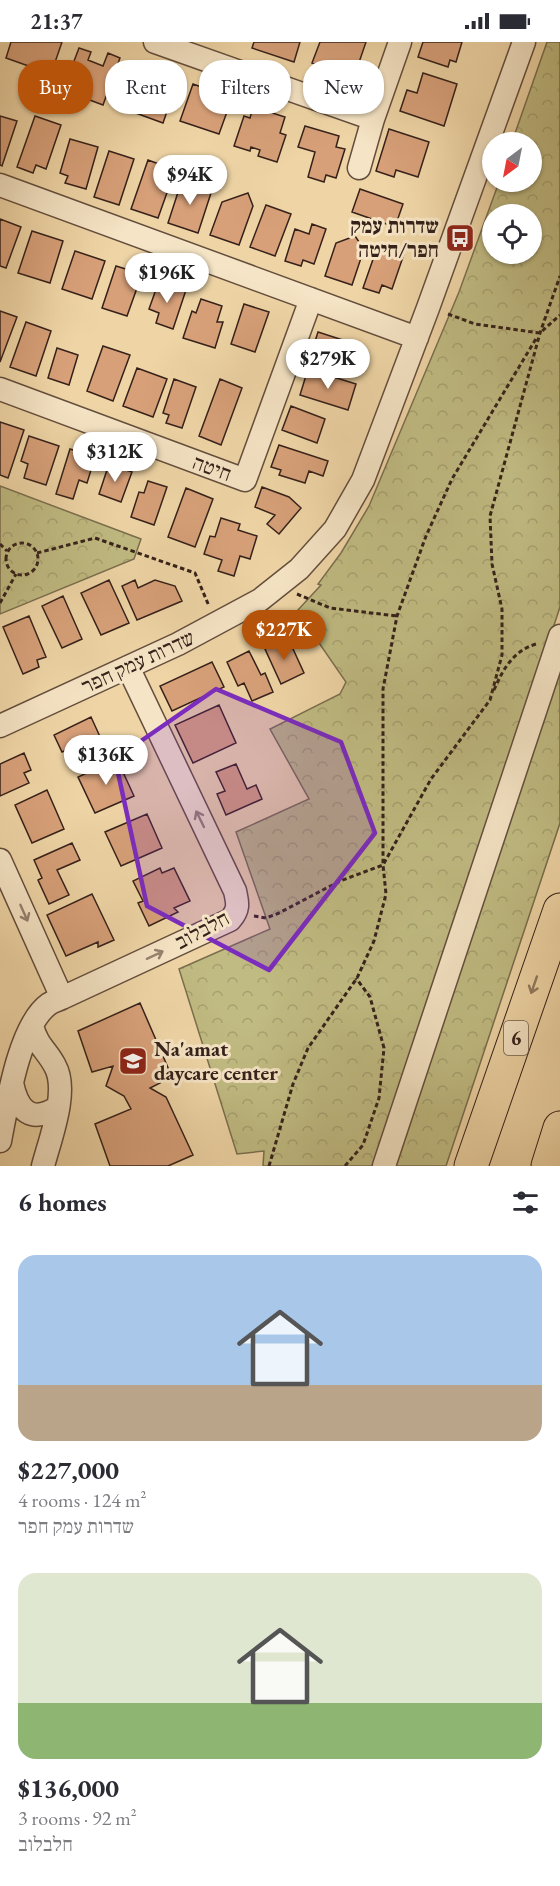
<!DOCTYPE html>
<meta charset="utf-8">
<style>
body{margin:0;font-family:"EB Garamond","Frank Ruhl Libre",serif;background:#f7f7f7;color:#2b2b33;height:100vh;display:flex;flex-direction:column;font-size:22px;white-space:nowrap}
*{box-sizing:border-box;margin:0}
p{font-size:20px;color:#7c7c81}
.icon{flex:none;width:33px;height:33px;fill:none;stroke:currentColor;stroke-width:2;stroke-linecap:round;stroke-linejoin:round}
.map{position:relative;height:1124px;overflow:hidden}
.details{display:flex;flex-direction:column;background:#fff;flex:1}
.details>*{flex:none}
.hud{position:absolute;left:18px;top:18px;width:525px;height:54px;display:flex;gap:12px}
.needle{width:39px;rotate:212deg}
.fabs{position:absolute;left:482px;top:90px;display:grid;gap:12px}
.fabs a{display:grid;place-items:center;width:60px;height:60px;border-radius:50%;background:#fff;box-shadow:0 2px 4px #0004;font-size:30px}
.price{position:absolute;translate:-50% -51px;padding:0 14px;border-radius:21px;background:#fff;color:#222;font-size:20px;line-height:39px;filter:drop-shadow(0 2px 3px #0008)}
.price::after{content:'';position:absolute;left:50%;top:36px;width:18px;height:14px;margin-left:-9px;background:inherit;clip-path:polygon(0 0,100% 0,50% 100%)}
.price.on{background:#b45309;color:#fff}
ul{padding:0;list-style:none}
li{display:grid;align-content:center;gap:12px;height:318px;padding:0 18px}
li span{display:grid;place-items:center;height:186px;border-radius:18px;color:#555}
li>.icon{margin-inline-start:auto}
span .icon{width:108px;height:108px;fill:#fffc;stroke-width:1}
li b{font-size:26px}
h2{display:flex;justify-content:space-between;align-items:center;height:72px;padding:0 18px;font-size:26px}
.pill{padding:0 21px;border-radius:24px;background:#fff;box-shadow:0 2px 4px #0004;font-size:21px;line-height:54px}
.pill.on{background:#b45309;color:#fff}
.status{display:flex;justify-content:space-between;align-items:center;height:42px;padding:0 30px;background:#fff;direction:ltr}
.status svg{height:16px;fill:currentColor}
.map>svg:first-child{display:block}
</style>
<div class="status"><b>21:37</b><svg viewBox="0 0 49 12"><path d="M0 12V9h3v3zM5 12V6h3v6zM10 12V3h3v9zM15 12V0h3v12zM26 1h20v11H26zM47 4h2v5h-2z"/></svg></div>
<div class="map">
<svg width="560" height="1124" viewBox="0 0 560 1124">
<defs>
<pattern id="forest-crowns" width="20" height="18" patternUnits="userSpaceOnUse" patternTransform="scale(1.5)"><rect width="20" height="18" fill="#c0bb82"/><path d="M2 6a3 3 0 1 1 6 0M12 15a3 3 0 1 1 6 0" fill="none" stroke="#a6a070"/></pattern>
</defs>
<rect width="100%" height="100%" fill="#efd5a6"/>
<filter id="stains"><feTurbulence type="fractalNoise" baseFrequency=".00333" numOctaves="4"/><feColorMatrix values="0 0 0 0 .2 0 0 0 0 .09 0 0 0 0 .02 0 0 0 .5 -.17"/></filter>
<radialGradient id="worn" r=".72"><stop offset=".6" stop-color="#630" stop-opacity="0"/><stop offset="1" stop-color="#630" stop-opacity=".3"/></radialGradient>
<!-- forest -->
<path fill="url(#forest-crowns)" stroke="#7a6e4e" stroke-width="1.5" fill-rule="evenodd" d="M 547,0 L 560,0 L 560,565 L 375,1124 L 263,1124 L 264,1109 L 237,1112 L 179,927 L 270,887 L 236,790 L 309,757 L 270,687 L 340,652 L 346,640 L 297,569 L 321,543 L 318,542 L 341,511 L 369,464 L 459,250 L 499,140 L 531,140 L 531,100 L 512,100 ZM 492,172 L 531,172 L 531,212 L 492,212 Z
M 0,444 L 141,497 L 134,517 L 0,572 Z
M 560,594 L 560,781 L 446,1124 L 385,1124 Z"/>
<!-- building -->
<path fill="#d7a079" stroke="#35211a" stroke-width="1.5" d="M 11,0 L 62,0 L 51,32 L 6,16 Z
M 254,0 L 300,0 L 294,20 L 252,6 Z
M 320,0 L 366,0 L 354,35 L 312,21 Z
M 423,0 L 462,0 L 456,20 L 450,18 L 448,25 L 418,15 Z
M 79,6 L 91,10 L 88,18 L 103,24 L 108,11 L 120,16 L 103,63 L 63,48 Z
M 162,29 L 179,35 L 163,81 L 122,66 L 130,40 L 137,42 L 141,31 L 160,37 Z
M 423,31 L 457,42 L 444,84 L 400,69 L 407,48 L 417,51 Z
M 193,42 L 232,56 L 219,92 L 180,79 Z
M 253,65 L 285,75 L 280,91 L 286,93 L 277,120 L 258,114 L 260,108 L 251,105 L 250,109 L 234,104 L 244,74 L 250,76 Z
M 0,74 L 17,79 L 2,124 L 0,123 Z
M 35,74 L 61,83 L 46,127 L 36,123 L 33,131 L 17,125 Z
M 305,84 L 339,94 L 336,105 L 345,107 L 336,136 L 326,133 L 324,140 L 308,135 L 315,110 L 298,105 Z
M 389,87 L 429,100 L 418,135 L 396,128 L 394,135 L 376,129 Z
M 70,97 L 98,105 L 86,147 L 65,141 L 68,134 L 60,131 Z
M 109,109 L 134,117 L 119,163 L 94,155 Z
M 148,118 L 175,128 L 158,176 L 131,167 Z
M 182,138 L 212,148 L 198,191 L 168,181 Z
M 360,147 L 403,162 L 395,185 L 352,170 Z
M 248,151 L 253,164 L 239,203 L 210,193 L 222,160 Z
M 266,163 L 291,172 L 275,214 L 250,205 Z
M 0,177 L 21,185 L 6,226 L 0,224 Z
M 312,182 L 326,187 L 314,222 L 303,218 L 301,224 L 285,219 L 295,187 L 309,192 Z
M 32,189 L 63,199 L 50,241 L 18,231 Z
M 355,194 L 364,207 L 352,243 L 325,234 L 336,201 Z
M 378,203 L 404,212 L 392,247 L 382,243 L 379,251 L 363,246 Z
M 75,209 L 105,219 L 92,257 L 62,247 Z
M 116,224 L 142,232 L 127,274 L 102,266 Z
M 159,239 L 186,248 L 173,287 L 156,281 L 159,271 L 149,267 Z
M 201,257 L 222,264 L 217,280 L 223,280 L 215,306 L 183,296 L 192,269 L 196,271 Z
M 244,262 L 269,270 L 255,310 L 231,302 Z
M 0,269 L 17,275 L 0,320 Z
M 26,280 L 51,289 L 36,334 L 10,325 Z
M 318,290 L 352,301 L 345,326 L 310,315 Z
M 103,304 L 130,313 L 113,359 L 87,349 Z
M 57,306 L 78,313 L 69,343 L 48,336 Z
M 137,326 L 167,337 L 153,375 L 123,364 Z
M 308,327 L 356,342 L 348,368 L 300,353 Z
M 174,337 L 196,345 L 182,386 L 166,381 L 169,373 L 163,371 Z
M 220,337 L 242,346 L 221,403 L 199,394 Z
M 291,364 L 325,377 L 317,401 L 282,388 Z
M 0,380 L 24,388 L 8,436 L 0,433 Z
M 29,394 L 59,404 L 46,443 L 24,436 L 28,422 L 21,419 Z
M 279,403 L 328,419 L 323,434 L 309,429 L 305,441 L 279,433 L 281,428 L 271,425 Z
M 70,407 L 95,415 L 87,441 L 79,438 L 73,457 L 56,452 Z
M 109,422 L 132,430 L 121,460 L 99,452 Z
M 148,439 L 167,445 L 154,483 L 131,475 L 139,450 L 144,451 Z
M 262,445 L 289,455 L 301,466 L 279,492 L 267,482 L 275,473 L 255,465 Z
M 186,446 L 213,457 L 195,505 L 168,495 Z
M 221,476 L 240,482 L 238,488 L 257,494 L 250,517 L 240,514 L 234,534 L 218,529 L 222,518 L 204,512 L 210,494 L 215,495 Z
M 109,538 L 129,581 L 101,593 L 81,551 Z
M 135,538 L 138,546 L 155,538 L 175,544 L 182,559 L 137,578 L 122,544 Z
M 63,554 L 82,597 L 62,606 L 42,564 Z
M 29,574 L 46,615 L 37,618 L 39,625 L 23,632 L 3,585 Z
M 288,596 L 304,631 L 281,642 L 265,607 Z
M 249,609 L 261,633 L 265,631 L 273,650 L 252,659 L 244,641 L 238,644 L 227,620 Z
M 212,620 L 224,645 L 172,669 L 160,644 Z
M 219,663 L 236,701 L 193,721 L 175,683 Z
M 91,675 L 102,699 L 79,709 L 76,704 L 62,710 L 54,693 Z
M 24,711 L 31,728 L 24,731 L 29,741 L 0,754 L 0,722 Z
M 117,717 L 134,754 L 95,771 L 78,735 Z
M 236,722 L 247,747 L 256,743 L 262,757 L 226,773 L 217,752 L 225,749 L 216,730 Z
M 47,748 L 64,787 L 32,801 L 15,763 Z
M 147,772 L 162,806 L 121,824 L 105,790 Z
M 72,801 L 80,818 L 57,828 L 69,853 L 49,862 L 38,838 L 42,836 L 34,818 Z
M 160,826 L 162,831 L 174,826 L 190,859 L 174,866 L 178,870 L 149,884 L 138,861 L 143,859 L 133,839 Z
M 92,852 L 114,898 L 98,905 L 98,900 L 66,914 L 47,873 Z
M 140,961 L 172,1035 L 150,1046 L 166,1055 L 193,1113 L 168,1124 L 110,1124 L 95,1082 L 131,1067 L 124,1054 L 106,1044 L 113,1024 L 92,1030 L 78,989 Z"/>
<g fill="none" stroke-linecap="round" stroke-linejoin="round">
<!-- minor casing -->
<g stroke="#644e3d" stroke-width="25">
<path id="minor" d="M 155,0 L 373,77 L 400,0
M 359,126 L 373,77
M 0,143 L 417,296
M 0,347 L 245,438 L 311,257
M 0,684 L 178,602 L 260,558 L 299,527 L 335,487 L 363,438 L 428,266 L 524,0
M 0,818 L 62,956 L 230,878 C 239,868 238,862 235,849 L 128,625
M 32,984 C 38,1005 46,1007 55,1024 C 69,1049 50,1097 43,1124
M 12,1041 C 18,1069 31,1082 58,1065
M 0,1099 C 7,1064 19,983 49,962 C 53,959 58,958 62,956
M 384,1124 L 560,594"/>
</g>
<!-- highway casing -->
<g stroke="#35211a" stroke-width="35">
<path id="highway" d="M 471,1124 L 560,868
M 548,1124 L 560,1086"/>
</g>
<!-- path -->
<path stroke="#35211a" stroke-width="3" stroke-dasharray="4.5 3" stroke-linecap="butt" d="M 448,272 L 475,282 L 540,291 L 560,273
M6 517a16 16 0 1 1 32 0a16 16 0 1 1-32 0Z
M 0,502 L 7,509
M 37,511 L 95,496 L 195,531 L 209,564
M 297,552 L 330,566 L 397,574
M 0,561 L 16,532
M 494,648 C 503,627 513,609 536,602
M 254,874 L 266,876 L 279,871 L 340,839 L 383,823 L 383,647 L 397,574 L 426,494 L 452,437 L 537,295
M 269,1124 L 293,1042 L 308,1006 L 357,936 L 374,899 L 386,852 L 383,823 L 431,737 L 490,658 L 502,613 L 502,567 L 492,522 L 490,474 L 540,291 L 560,234
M 345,1124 L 363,1103 L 379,1056 L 384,1006 L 370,955 L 356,936"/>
<!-- minor -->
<use href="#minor" stroke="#f5e4c5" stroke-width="22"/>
<!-- highway -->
<use href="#highway" stroke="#efd5a6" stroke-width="33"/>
</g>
<!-- one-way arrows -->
<defs><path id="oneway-shaft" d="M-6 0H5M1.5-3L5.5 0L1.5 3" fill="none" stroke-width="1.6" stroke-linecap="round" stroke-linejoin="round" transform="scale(1.5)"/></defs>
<g stroke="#958270">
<use href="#oneway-shaft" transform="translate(200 777) rotate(-116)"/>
<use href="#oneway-shaft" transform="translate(24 871) rotate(66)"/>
<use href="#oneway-shaft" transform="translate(155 913) rotate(-25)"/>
</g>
<use stroke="#927b60" href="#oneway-shaft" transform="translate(534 943) rotate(109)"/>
<!-- marked area -->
<path fill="#7b2cbf" fill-opacity="0.2" stroke="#7b2cbf" stroke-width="4.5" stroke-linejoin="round" d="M 216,647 L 341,700 L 375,791 L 269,928 L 147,864 L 115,717 Z"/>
<!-- icons -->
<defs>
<g id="bus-square" transform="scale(1.5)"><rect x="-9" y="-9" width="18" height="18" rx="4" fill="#8f2418" stroke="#f5e4c5"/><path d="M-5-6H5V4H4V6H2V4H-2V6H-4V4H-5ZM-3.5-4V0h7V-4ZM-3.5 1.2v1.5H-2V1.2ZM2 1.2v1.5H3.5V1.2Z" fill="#fff"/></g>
<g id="school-square" transform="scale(1.5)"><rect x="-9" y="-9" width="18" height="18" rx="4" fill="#8f2418" stroke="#f5e4c5"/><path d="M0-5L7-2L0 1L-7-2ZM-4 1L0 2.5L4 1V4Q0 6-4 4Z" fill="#fff"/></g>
</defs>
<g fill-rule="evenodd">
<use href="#bus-square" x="460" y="196"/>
<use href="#school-square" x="133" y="1019"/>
</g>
<g text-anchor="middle" stroke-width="6" stroke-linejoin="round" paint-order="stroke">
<!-- shield labels -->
<rect fill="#f5e4c5" stroke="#6f5c4d" stroke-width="1.5" x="504" y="979" width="24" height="34" rx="4.5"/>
<g font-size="20" font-weight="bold" fill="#35211a">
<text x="516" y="1003">6</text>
</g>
<!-- poi labels -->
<g font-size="21" font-weight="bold" fill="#35211a" stroke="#f5e4c5" text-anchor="end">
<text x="439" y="191">שדרות עמק<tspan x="439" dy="24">חפר/חיטה</tspan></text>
<text x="154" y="1014" text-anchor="start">Na'amat<tspan x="154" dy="24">daycare center</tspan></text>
</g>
<!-- street labels -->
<g font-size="21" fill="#35211a" stroke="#f5e4c5">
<text transform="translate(212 426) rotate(20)" y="7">חיטה</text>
<text transform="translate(138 620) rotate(-25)" y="7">שדרות עמק חפר</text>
<text transform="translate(202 888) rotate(-28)" y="7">חלבלוב</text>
</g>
</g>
<rect width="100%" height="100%" filter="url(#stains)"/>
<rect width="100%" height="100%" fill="url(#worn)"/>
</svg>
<div class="fabs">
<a><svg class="needle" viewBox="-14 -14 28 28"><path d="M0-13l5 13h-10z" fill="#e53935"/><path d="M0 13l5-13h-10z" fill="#7c7c81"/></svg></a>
<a><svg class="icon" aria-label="locate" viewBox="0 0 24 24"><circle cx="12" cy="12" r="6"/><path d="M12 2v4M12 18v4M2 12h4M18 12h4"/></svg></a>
</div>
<b class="price" style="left:190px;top:164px">$94K</b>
<b class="price" style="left:167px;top:262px">$196K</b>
<b class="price" style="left:328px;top:348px">$279K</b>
<b class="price" style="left:115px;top:441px">$312K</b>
<b class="price on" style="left:284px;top:619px">$227K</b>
<b class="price" style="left:106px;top:744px">$136K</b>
<div class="hud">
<a class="pill on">Buy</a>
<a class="pill">Rent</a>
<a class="pill">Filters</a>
<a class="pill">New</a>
</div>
</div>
<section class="details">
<h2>6 homes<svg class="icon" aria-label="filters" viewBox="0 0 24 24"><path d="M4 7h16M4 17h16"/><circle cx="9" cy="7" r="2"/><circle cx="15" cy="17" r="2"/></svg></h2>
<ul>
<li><span style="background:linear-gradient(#a9c7e8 70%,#b9a48a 0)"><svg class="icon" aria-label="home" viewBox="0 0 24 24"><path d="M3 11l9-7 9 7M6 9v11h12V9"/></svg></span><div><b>$227,000</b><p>4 rooms · 124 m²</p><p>שדרות עמק חפר</p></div></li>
<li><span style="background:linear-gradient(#dfe7d0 70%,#8fb573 0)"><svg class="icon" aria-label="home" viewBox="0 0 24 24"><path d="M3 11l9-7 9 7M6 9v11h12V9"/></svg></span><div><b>$136,000</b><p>3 rooms · 92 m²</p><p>חלבלוב</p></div></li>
</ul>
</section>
